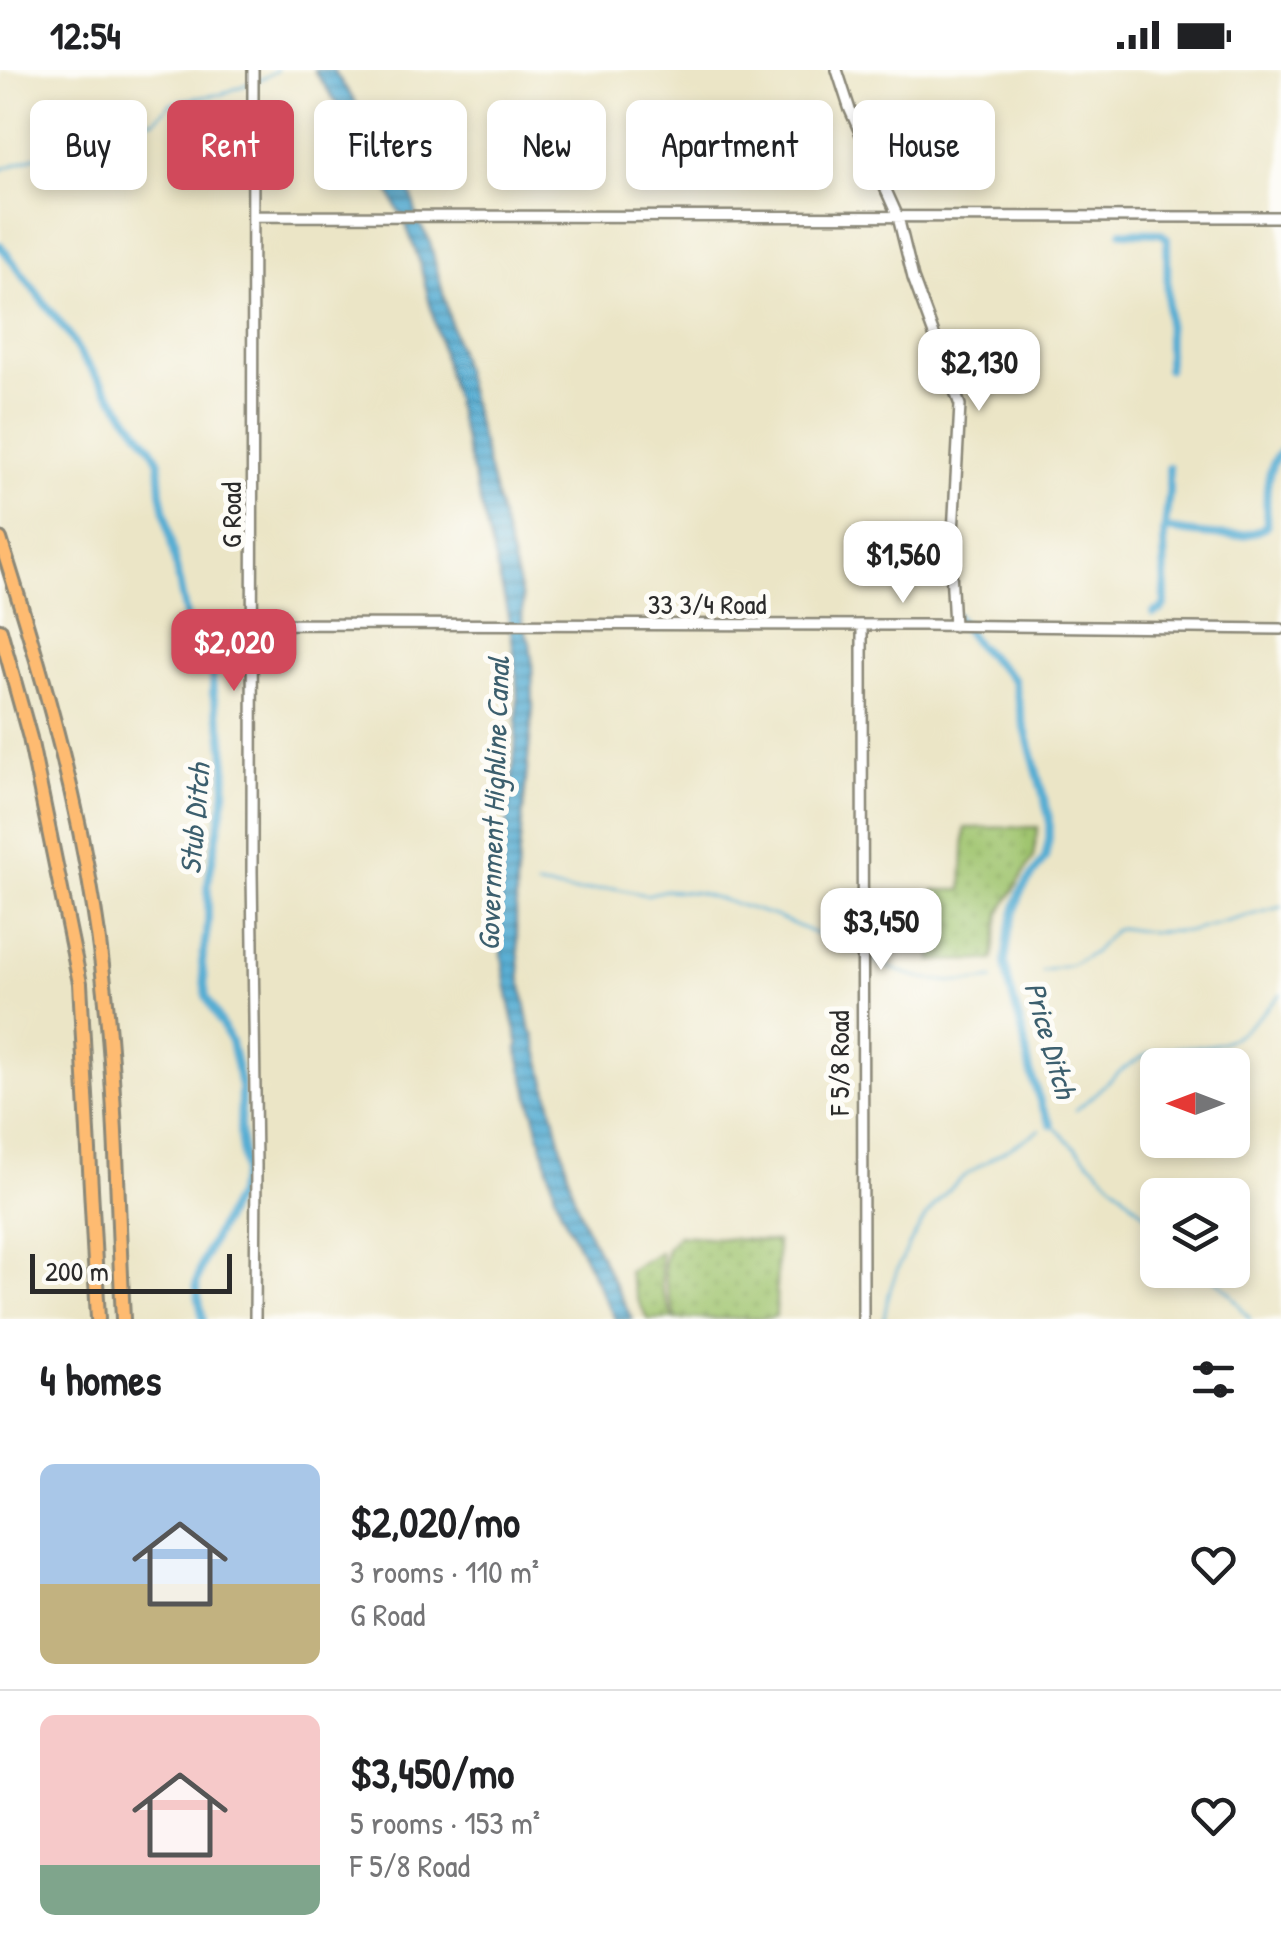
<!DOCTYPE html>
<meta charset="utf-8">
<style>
body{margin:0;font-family:"Patrick Hand",sans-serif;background:#f6f6f6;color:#202124;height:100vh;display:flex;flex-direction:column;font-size:38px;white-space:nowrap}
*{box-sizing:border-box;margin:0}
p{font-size:32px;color:#757577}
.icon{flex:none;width:55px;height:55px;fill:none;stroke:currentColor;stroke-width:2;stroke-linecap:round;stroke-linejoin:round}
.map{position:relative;height:1249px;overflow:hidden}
.side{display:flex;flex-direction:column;background:#fff;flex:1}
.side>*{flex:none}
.guide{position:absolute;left:30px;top:30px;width:1222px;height:90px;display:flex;gap:20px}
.needle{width:65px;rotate:270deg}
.buttons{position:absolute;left:1140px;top:978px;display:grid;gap:20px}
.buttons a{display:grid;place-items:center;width:110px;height:110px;border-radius:15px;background:#fff;box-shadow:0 5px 15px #0003;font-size:50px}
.scale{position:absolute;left:30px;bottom:25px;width:202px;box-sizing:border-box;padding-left:10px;border:5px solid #2b2b2b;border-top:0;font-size:28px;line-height:35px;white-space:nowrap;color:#2b2b2b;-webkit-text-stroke:8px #fdfcf7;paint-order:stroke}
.price{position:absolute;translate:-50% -85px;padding:0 22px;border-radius:20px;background:#fff;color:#222;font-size:32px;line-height:65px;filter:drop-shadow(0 2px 5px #0008)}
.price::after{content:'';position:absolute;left:50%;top:60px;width:30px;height:22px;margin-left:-15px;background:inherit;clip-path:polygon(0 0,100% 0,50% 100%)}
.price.selected{background:#d1495b;color:#fff}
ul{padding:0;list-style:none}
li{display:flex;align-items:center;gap:30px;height:250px;padding:0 40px}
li+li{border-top:2px solid #e0e0e0}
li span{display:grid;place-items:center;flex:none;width:280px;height:200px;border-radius:15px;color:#555}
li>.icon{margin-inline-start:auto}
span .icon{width:120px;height:120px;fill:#fffc;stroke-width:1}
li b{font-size:42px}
h2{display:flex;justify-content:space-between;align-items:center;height:120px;padding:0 40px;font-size:42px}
.pill{padding:0 35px;border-radius:15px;background:#fff;box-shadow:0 5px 15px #0003;font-size:35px;line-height:90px}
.pill.selected{background:#d1495b;color:#fff}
.status{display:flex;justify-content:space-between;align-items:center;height:70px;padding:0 50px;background:#fff;direction:ltr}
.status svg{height:28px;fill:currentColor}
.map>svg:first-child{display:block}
</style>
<div class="status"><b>12:54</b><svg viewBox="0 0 49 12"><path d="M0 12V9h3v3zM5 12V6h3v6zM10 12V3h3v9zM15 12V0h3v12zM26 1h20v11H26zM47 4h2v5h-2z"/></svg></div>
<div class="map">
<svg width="1281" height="1249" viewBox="0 0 1281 1249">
<defs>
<pattern id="grass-dots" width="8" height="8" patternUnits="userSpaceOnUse" patternTransform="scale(2.5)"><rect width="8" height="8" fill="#a0c56f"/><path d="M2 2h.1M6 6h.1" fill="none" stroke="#8aa960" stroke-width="1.8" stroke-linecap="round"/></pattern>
<pattern id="water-rules" width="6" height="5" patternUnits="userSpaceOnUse" patternTransform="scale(2.5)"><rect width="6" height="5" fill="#56add3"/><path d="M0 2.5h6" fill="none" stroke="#478dab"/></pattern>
</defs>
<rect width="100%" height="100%" fill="#fdfcf7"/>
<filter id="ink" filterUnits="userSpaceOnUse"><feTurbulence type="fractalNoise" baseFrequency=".01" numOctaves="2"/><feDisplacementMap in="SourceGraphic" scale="20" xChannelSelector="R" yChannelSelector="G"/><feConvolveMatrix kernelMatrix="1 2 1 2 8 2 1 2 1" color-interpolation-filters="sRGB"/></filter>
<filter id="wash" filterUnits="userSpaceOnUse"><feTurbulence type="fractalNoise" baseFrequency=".0048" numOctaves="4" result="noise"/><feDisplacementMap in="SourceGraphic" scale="40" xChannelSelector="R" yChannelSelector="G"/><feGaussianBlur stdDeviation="2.25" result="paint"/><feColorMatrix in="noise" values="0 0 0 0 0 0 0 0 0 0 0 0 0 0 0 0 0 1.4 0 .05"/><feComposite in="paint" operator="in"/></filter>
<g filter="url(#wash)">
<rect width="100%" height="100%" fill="#ebe5c6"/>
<!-- grass -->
<path fill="url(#grass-dots)" stroke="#66784d" stroke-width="2.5" d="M 1038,757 L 1033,788 L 1000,843 L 993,890 L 932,891 L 934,820 L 962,820 L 965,758 Z
M 678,1165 L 777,1172 L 776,1246 L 770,1248 L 676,1249 C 670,1228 659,1201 667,1179 C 668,1177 676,1167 678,1165 Z
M 660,1182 L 662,1219 L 673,1249 L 648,1249 L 637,1229 L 628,1201 Z"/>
<!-- water -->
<path fill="url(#water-rules)" stroke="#406c7f" stroke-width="2.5" d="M 314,0 L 333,0 L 383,72 L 412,126 L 418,152 L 429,169 L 523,532 L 522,551 L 530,573 L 532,589 L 533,638 L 516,814 L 516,854 L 521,911 L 531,962 L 534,964 L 573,1123 L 584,1153 L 632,1249 L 615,1249 L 562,1143 L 555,1124 L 517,978 L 519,975 C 510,935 501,896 500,854 C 499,785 515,717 517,648 C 519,607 513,567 504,527 L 419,190 L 402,144 L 399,142 L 375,90 Z"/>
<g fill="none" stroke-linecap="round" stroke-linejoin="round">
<!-- stream -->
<path stroke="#56add3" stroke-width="2.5" d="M 258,11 L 277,0
M 0,100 L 90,66 L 127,54 L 155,50 L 169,35 L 182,30 L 222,24 L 250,13
M 537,816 L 574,822 L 614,818 L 646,825 L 666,820 L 699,823 L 775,846 L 857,882
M 864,885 C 904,908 948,917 993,909
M 1042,901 L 1071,895 L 1093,883 L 1113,861 L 1120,858 L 1147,862 L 1191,861 L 1281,837
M 1076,1040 C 1101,1020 1121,995 1151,983 C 1168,975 1187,978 1205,976 C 1238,973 1259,947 1281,924
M 1051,1054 L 1158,1157
M 1205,1200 L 1229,1222 L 1250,1249
M 884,1249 C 890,1201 923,1139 961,1109 C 985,1090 1014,1076 1040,1060"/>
<!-- canal -->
<path stroke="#56add3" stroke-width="8" d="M 1122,162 L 1160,163 L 1167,168 L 1168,299
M 0,175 L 69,265 L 82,287 L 151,377 L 159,392 L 161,422 L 186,546 L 190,562 L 206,584 L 213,602 L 213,624 L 222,660 L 226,696 L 225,724 L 208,812 L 208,852 L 202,893 L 206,926 L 231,972 L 241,1017 L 240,1060 L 244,1102 L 236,1126 L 208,1179 L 201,1197 L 196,1215 L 203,1249
M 1165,459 C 1190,462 1251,475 1267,454 C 1266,430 1264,400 1281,381
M 1153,543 L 1162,539 L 1165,534 L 1164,465 L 1169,423 L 1169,397
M 956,546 L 976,574 L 1014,610 L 1023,651 L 1049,747 L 1049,769 L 1045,788 L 1021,821 L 1009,861 L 1005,893 L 1008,911 L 1023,964 L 1030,1001 L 1042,1037 L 1051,1054"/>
</g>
</g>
<g filter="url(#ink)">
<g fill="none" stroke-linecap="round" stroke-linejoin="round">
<!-- minor casing -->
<g stroke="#8b8878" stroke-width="14">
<path id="minor" d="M 253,0 L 252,802 L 256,1095 L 255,1249
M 837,0 L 850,40 L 898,147 L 913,208 L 960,335 L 951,500 L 954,556
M 254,146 L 1281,147
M 254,554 L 924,555 L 1281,559
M 862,556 L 863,1249"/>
</g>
<!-- highway casing -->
<g stroke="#8b8878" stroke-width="18">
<path id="highway" d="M 0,469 C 39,592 74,711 94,838 C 116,974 116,1112 123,1249
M 0,560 L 30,668 L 80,913 L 98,1249"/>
</g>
<!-- minor -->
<use href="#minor" stroke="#fff" stroke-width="9"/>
<!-- highway -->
<use href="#highway" stroke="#febb71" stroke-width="12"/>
</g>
</g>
<g text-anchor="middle" stroke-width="10" stroke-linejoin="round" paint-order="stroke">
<!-- street labels -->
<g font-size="28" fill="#2b2b2b" stroke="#fdfcf7">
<text transform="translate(231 445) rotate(-90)" y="10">G Road</text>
<text x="707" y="544">33 3/4 Road</text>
<text transform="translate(839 993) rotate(-90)" y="10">F 5/8 Road</text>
</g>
<!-- water labels -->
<g font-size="30" font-style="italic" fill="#3c5f6e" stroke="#fdfcf7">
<text transform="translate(494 734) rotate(-88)" y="10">Government Highline Canal</text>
<text transform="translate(195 749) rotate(-85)" y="10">Stub Ditch</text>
<text transform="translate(1050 970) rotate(74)" y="10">Price Ditch</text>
</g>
</g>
</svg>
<div class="buttons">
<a><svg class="needle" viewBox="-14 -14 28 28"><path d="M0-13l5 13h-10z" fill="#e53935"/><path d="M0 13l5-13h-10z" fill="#757577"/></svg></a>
<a><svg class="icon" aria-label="layers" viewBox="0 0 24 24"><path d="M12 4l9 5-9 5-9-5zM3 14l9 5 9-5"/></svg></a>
</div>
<div class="scale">200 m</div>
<b class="price" style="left:979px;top:344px">$2,130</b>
<b class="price" style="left:903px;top:536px">$1,560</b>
<b class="price selected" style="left:234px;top:624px">$2,020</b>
<b class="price" style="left:881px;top:903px">$3,450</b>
<div class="guide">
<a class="pill">Buy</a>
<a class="pill selected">Rent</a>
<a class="pill">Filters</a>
<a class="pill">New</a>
<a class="pill">Apartment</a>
<a class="pill">House</a>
</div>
</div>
<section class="side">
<h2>4 homes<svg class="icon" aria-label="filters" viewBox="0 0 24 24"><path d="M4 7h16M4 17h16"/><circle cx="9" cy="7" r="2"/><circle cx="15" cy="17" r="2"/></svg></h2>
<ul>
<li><span style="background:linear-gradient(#a9c7e8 60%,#c2b280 0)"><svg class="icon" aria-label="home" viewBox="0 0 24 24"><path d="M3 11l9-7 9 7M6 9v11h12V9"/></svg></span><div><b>$2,020/mo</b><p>3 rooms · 110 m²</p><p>G Road</p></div><svg class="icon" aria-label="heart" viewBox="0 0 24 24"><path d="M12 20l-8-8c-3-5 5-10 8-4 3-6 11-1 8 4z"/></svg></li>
<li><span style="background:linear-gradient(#f6c9c9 75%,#7fa58c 0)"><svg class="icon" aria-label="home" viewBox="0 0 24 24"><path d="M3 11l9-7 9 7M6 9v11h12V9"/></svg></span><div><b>$3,450/mo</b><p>5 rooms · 153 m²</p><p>F 5/8 Road</p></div><svg class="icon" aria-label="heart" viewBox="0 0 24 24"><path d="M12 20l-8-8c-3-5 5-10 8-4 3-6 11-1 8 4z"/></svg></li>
</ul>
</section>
